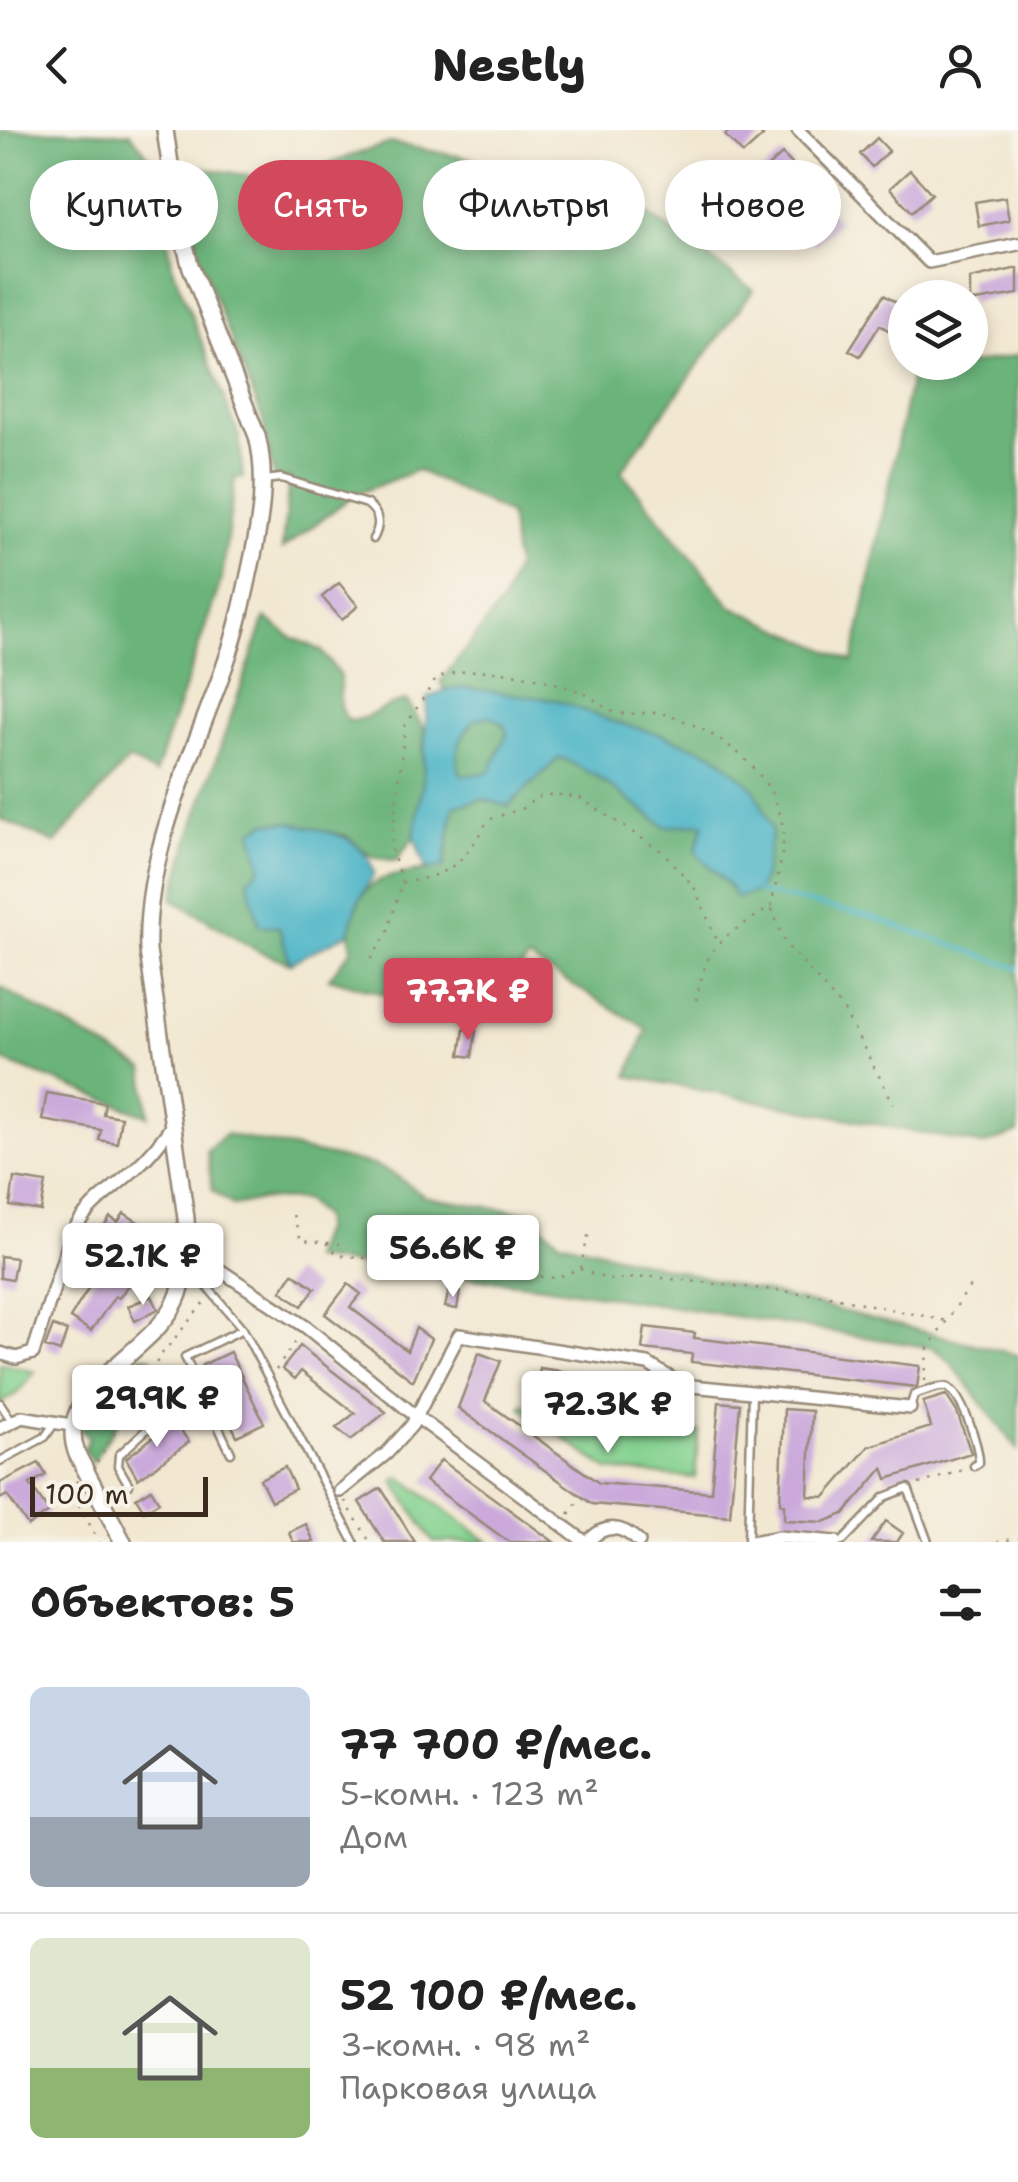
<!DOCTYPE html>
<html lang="ru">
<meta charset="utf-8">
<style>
body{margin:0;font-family:"Shantell Sans",sans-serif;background:#f2f2f2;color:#222;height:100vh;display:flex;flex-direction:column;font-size:38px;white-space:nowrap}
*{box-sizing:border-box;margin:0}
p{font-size:32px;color:#767676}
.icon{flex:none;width:55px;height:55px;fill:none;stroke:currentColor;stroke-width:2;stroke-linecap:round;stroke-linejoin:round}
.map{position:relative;height:1412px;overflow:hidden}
.details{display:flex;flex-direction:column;background:#fff;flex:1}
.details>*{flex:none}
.banner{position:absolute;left:30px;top:30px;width:960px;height:90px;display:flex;gap:20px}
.buttons{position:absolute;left:888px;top:150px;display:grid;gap:20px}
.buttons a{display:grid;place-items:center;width:100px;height:100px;border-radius:50%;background:#fff;box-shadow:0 5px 15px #0003;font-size:50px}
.scale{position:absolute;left:30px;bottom:25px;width:178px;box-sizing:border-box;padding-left:10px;border:5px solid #3b2a1e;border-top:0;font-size:28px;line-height:35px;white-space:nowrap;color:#3b2a1e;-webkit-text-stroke:8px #f7f3e8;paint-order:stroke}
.price{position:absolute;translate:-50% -85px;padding:0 22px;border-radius:10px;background:#fff;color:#222;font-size:32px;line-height:65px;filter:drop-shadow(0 2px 5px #0008)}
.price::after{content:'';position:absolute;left:50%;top:60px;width:30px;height:22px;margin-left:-15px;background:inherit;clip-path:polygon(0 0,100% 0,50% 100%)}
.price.selected{background:#d1495b;color:#fff}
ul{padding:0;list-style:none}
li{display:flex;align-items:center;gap:30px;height:250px;padding:0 30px}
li+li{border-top:2px solid #e0e0e0}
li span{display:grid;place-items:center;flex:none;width:280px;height:200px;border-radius:15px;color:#555}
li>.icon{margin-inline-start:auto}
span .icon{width:120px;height:120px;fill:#fffc;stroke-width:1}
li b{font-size:42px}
h2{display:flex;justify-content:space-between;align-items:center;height:120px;padding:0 30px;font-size:42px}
.tag{padding:0 35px;border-radius:45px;background:#fff;box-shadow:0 5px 15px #0003;font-size:35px;line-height:90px}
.tag.selected{background:#d1495b;color:#fff}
header{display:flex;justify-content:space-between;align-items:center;height:130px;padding:0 30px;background:#fff;font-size:45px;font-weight:800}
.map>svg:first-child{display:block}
</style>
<header><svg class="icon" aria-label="back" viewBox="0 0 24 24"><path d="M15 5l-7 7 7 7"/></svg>Nestly<svg class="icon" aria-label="person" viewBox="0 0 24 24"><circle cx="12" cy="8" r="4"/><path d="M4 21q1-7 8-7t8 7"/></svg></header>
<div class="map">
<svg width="1018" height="1412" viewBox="0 0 1018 1412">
<rect width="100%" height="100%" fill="#f7f3e8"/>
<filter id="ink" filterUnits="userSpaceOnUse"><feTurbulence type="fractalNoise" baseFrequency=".01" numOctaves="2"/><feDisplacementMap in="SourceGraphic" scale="20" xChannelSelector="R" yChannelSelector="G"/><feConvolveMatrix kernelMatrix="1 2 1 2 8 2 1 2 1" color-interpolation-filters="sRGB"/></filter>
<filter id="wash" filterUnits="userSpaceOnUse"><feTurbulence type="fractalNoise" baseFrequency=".0048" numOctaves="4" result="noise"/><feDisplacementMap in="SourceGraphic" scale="40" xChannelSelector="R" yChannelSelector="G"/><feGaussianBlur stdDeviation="2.25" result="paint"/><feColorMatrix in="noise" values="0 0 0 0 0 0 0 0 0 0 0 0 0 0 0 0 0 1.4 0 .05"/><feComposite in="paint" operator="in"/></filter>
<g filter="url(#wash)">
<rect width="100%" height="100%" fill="#f2e8d2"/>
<!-- green -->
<path fill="#84d290" stroke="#607e57" stroke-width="2.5" d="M 0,1233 L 35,1242 L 17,1263 L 0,1274 Z
M 523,1274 L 699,1301 L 695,1348 L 608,1340 L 521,1277 Z
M 400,1347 L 489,1412 L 433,1412 L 394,1351 Z"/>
<!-- forest -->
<path fill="#6bb47a" stroke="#536f4c" stroke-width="2.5" d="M 0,0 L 130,3 L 153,31 L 173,139 L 239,306 L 243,348 L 235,348 L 222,448 L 155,644 L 129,629 L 55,713 L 0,689 Z
M 390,13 L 493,33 L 580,34 L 753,160 L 621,341 L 731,476 L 853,532 L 911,246 L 1018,225 L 1018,1003 L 984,1015 L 628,946 L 647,899 L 529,829 L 512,848 L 444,852 L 429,877 L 329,848 L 352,819 C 349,803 351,794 356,779 C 370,737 410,747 444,736 L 454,676 L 483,669 L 508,676 L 560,627 L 596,646 L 665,697 L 705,693 L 736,768 L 715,624 C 666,606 616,593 566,580 C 526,570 486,556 445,560 L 440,552 L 503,471 L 516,436 L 509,384 L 417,340 L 354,365 L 282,419 L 289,348 L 274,348 L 263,290 L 200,130 L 179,34 L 277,50 Z
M 265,488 L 291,507 L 321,520 L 340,546 L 340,578 L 348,591 C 372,590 384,573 407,571 L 424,599 L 423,653 L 414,707 L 396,731 L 371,726 L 345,705 L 319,701 L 279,797 L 290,833 L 258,821 L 173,769 L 190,705 Z
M 489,586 L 503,594 L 507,603 L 490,642 L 462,646 C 451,623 460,608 474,590 Z
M 0,857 L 144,939 L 149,986 L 0,930 Z
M 225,1004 L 373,1035 L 394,1044 L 425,1067 L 527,1083 L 560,1111 L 1018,1225 L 1018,1320 L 951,1233 L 934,1218 L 543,1156 L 311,1129 L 323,1097 L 322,1087 L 304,1070 L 265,1069 L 234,1076 L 212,1060 L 207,1020 Z
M 141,1226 L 151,1227 L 155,1233 L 92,1333 L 84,1319 L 89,1308 L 81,1298 C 81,1269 119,1241 141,1226 Z"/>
<!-- water -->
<path fill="#49b4c6" stroke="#426f72" stroke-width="2.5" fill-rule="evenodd" d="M 466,558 L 556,570 L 614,592 L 663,605 L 715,624 L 754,658 L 772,700 L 764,747 L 757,762 L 736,768 L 729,756 L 695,722 L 704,693 L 666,697 L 596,646 L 560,627 L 508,676 L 482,669 L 454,676 L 444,736 L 427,741 L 414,707 L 423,653 L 427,568 L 445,560 ZM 489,586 L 503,594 L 507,603 L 490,642 L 462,646 C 451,624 460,608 474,590 Z
M 289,692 C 324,702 365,702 374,744 L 358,772 L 349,803 L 290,833 L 279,797 L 259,795 L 248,750 L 261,737 L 252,701 L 266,693 Z"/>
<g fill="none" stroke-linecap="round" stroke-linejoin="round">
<!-- stream -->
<path stroke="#49b4c6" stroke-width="4" d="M 757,762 L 868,786 L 1018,838"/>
</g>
<g id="blocks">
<!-- building -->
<path fill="#cbaadb" d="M 730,0 L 757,0 L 763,6 L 743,24 L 725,5 Z
M 877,8 L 889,21 L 872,37 L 860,24 Z
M 782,24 L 793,35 L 786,41 L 812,69 L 793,87 L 756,48 Z
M 910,40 L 932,64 L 912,82 L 890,58 Z
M 1005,67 L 1009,90 L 979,96 L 975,72 Z
M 829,80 L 839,91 L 815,114 L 804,103 Z
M 1018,138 L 1018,164 L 970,172 L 970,149 Z
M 884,165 L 905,178 L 905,199 L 900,208 L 880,195 L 860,226 L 849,220 Z
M 339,453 L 358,476 L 342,490 L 322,467 Z
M 464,899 L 476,901 L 472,927 L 460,925 Z
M 47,963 L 105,973 L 103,984 L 121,987 L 117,1013 L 99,1010 L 101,1000 L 42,990 Z
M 14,1048 L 46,1053 L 41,1081 L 10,1076 Z
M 124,1083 L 144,1096 L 138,1106 L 143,1108 L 124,1137 L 127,1139 L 123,1144 L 132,1150 L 119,1168 L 115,1166 L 91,1201 L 70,1188 L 99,1141 L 92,1136 L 110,1110 L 100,1103 L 110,1087 L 118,1092 Z
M 463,1105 L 482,1106 L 480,1131 L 461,1129 Z
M 151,1123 L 166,1123 L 167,1147 L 152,1148 Z
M 0,1126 L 16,1128 L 12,1150 L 0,1148 Z
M 293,1143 L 315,1158 L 302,1176 L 281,1161 Z
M 348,1154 L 361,1164 L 350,1177 L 407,1221 L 416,1198 L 431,1209 L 413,1251 L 325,1184 Z
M 449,1160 L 460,1162 L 457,1179 L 445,1177 Z
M 152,1166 L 158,1179 L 135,1191 L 128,1176 Z
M 53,1196 L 67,1201 L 60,1222 L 45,1217 Z
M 645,1197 L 695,1203 L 694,1208 L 920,1236 L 917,1257 L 691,1232 L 692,1224 L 642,1219 Z
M 300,1216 L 386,1282 L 351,1310 L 336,1298 L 355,1283 L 301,1241 L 295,1249 L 282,1239 Z
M 230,1222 L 264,1293 L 237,1306 L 202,1235 Z
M 479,1223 L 501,1231 L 485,1271 L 599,1353 L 711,1362 L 719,1272 L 740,1274 L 730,1386 L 592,1374 L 458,1278 Z
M 540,1238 L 668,1257 L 675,1262 L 672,1282 L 536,1261 Z
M 946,1265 L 957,1282 L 971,1323 L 887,1349 L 883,1338 L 844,1384 L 824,1392 L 784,1390 L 784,1374 L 780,1373 L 784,1279 L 812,1281 L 808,1366 L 825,1367 L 869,1316 L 931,1297 L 923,1272 Z
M 174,1291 L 189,1312 L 138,1349 L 126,1328 Z
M 441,1330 L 554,1412 L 509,1412 L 425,1351 Z
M 39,1333 L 46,1345 L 30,1354 L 49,1382 L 28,1396 L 7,1365 L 0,1369 L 0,1353 Z
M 285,1337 L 295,1359 L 271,1371 L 260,1349 Z
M 381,1358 L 415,1412 L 384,1412 L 359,1372 Z
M 151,1359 L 159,1372 L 144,1381 L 136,1368 Z
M 886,1391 L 903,1403 L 897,1412 L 871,1412 Z
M 306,1394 L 314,1412 L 293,1412 L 289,1402 Z"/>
</g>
</g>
<g filter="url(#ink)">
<use href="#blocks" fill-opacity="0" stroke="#968978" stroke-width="2.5"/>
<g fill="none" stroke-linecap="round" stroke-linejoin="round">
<!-- service casing -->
<g stroke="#968978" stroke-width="11">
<path id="service" d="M 264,350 L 281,348 L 367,374 C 380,384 381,395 373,409
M 189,1135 L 243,1199 L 354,1412
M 0,1273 L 12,1291
M 910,1278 L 914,1265 C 923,1262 938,1255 946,1257 C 961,1261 980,1318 979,1333 L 974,1336
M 231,1323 L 185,1227 L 243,1199
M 0,1331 L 45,1307 L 54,1294
M 129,1355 L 118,1336 L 119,1325 L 197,1253
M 748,1412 L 752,1263
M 842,1412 L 885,1367 L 908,1358 L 928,1412"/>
</g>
<!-- minor casing -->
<g stroke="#968978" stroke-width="16">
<path id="minor" d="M 798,0 L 929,132 L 1018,114
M 188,1124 L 200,1127 L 306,1197 L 417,1287 L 585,1412
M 0,1223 L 16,1228 L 33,1223 L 71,1105 C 89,1072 111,1062 137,1037 C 150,1025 163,1009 173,994
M 0,1298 L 22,1287 L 71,1295
M 340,1361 L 387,1323 L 412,1295 L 459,1205 L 648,1234 L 682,1255 L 910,1278
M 588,1412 C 604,1393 622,1395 639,1412
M 752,1412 L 779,1407 L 836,1412"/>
</g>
<!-- tertiary casing -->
<g stroke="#968978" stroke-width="20">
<path id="tertiary" d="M 123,1412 L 77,1324 C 51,1255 159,1223 179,1164 C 188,1140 187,1113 186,1088 L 148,821 C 144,722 194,624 226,532 C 237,501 244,468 251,435 C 260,393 268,348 257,306 L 190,135 L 178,87 L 165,0"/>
</g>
<!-- path -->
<path stroke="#968978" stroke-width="2.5" stroke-dasharray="2.5 8" stroke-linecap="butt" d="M 402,753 C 452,744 463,734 488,690 L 523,678 L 538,667 L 554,664 L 580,668 L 663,722 L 694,757 L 717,810
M 772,779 L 785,813 L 843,879 L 894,974
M 371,829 L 387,804 L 402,753 L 391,718 L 405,596 L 436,549 C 475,530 546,547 585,564 C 594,568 601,576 610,580 C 627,588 647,580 664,584 C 717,599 778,642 783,701 C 785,725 775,754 771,777 C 716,812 709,809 695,875
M 293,1085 L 301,1110 L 339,1114
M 326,1113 L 338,1125 L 555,1148 L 580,1139 L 589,1102
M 580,1139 L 609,1150 L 652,1147 L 829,1166 L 947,1191
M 276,1240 L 299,1207
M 925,1251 L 927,1220 L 970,1156
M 97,1332 L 161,1225 L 207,1169
M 78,1351 L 69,1356 L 99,1412
M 919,1354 L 963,1340
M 345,1371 L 370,1412
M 569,1384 L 581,1367
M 997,1412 L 1018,1408"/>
<!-- service -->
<use href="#service" stroke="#fff" stroke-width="6"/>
<!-- minor -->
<use href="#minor" stroke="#fff" stroke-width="11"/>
<!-- tertiary -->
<use href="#tertiary" stroke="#fff" stroke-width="15"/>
</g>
</g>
</svg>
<div class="buttons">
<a><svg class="icon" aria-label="layers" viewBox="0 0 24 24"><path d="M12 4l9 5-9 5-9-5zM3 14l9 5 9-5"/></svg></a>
</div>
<div class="scale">100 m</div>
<b class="price selected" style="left:468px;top:913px">77.7K ₽</b>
<b class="price" style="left:453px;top:1170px">56.6K ₽</b>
<b class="price" style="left:143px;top:1178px">52.1K ₽</b>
<b class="price" style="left:157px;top:1320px">29.9K ₽</b>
<b class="price" style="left:608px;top:1326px">72.3K ₽</b>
<div class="banner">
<a class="tag">Купить</a>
<a class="tag selected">Снять</a>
<a class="tag">Фильтры</a>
<a class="tag">Новое</a>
</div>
</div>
<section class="details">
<h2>Объектов: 5<svg class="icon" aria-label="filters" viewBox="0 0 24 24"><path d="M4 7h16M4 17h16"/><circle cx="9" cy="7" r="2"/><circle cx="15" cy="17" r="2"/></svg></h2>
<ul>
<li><span style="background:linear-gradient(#c9d6e8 65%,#9aa5b1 0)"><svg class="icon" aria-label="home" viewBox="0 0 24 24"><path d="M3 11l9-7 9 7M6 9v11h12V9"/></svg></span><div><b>77 700 ₽/мес.</b><p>5-комн. · 123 m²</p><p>Дом</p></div></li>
<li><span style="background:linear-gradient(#dfe7d0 65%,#8fb573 0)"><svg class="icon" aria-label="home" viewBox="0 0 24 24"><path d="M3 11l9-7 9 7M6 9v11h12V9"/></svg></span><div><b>52 100 ₽/мес.</b><p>3-комн. · 98 m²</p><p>Парковая улица</p></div></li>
</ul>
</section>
